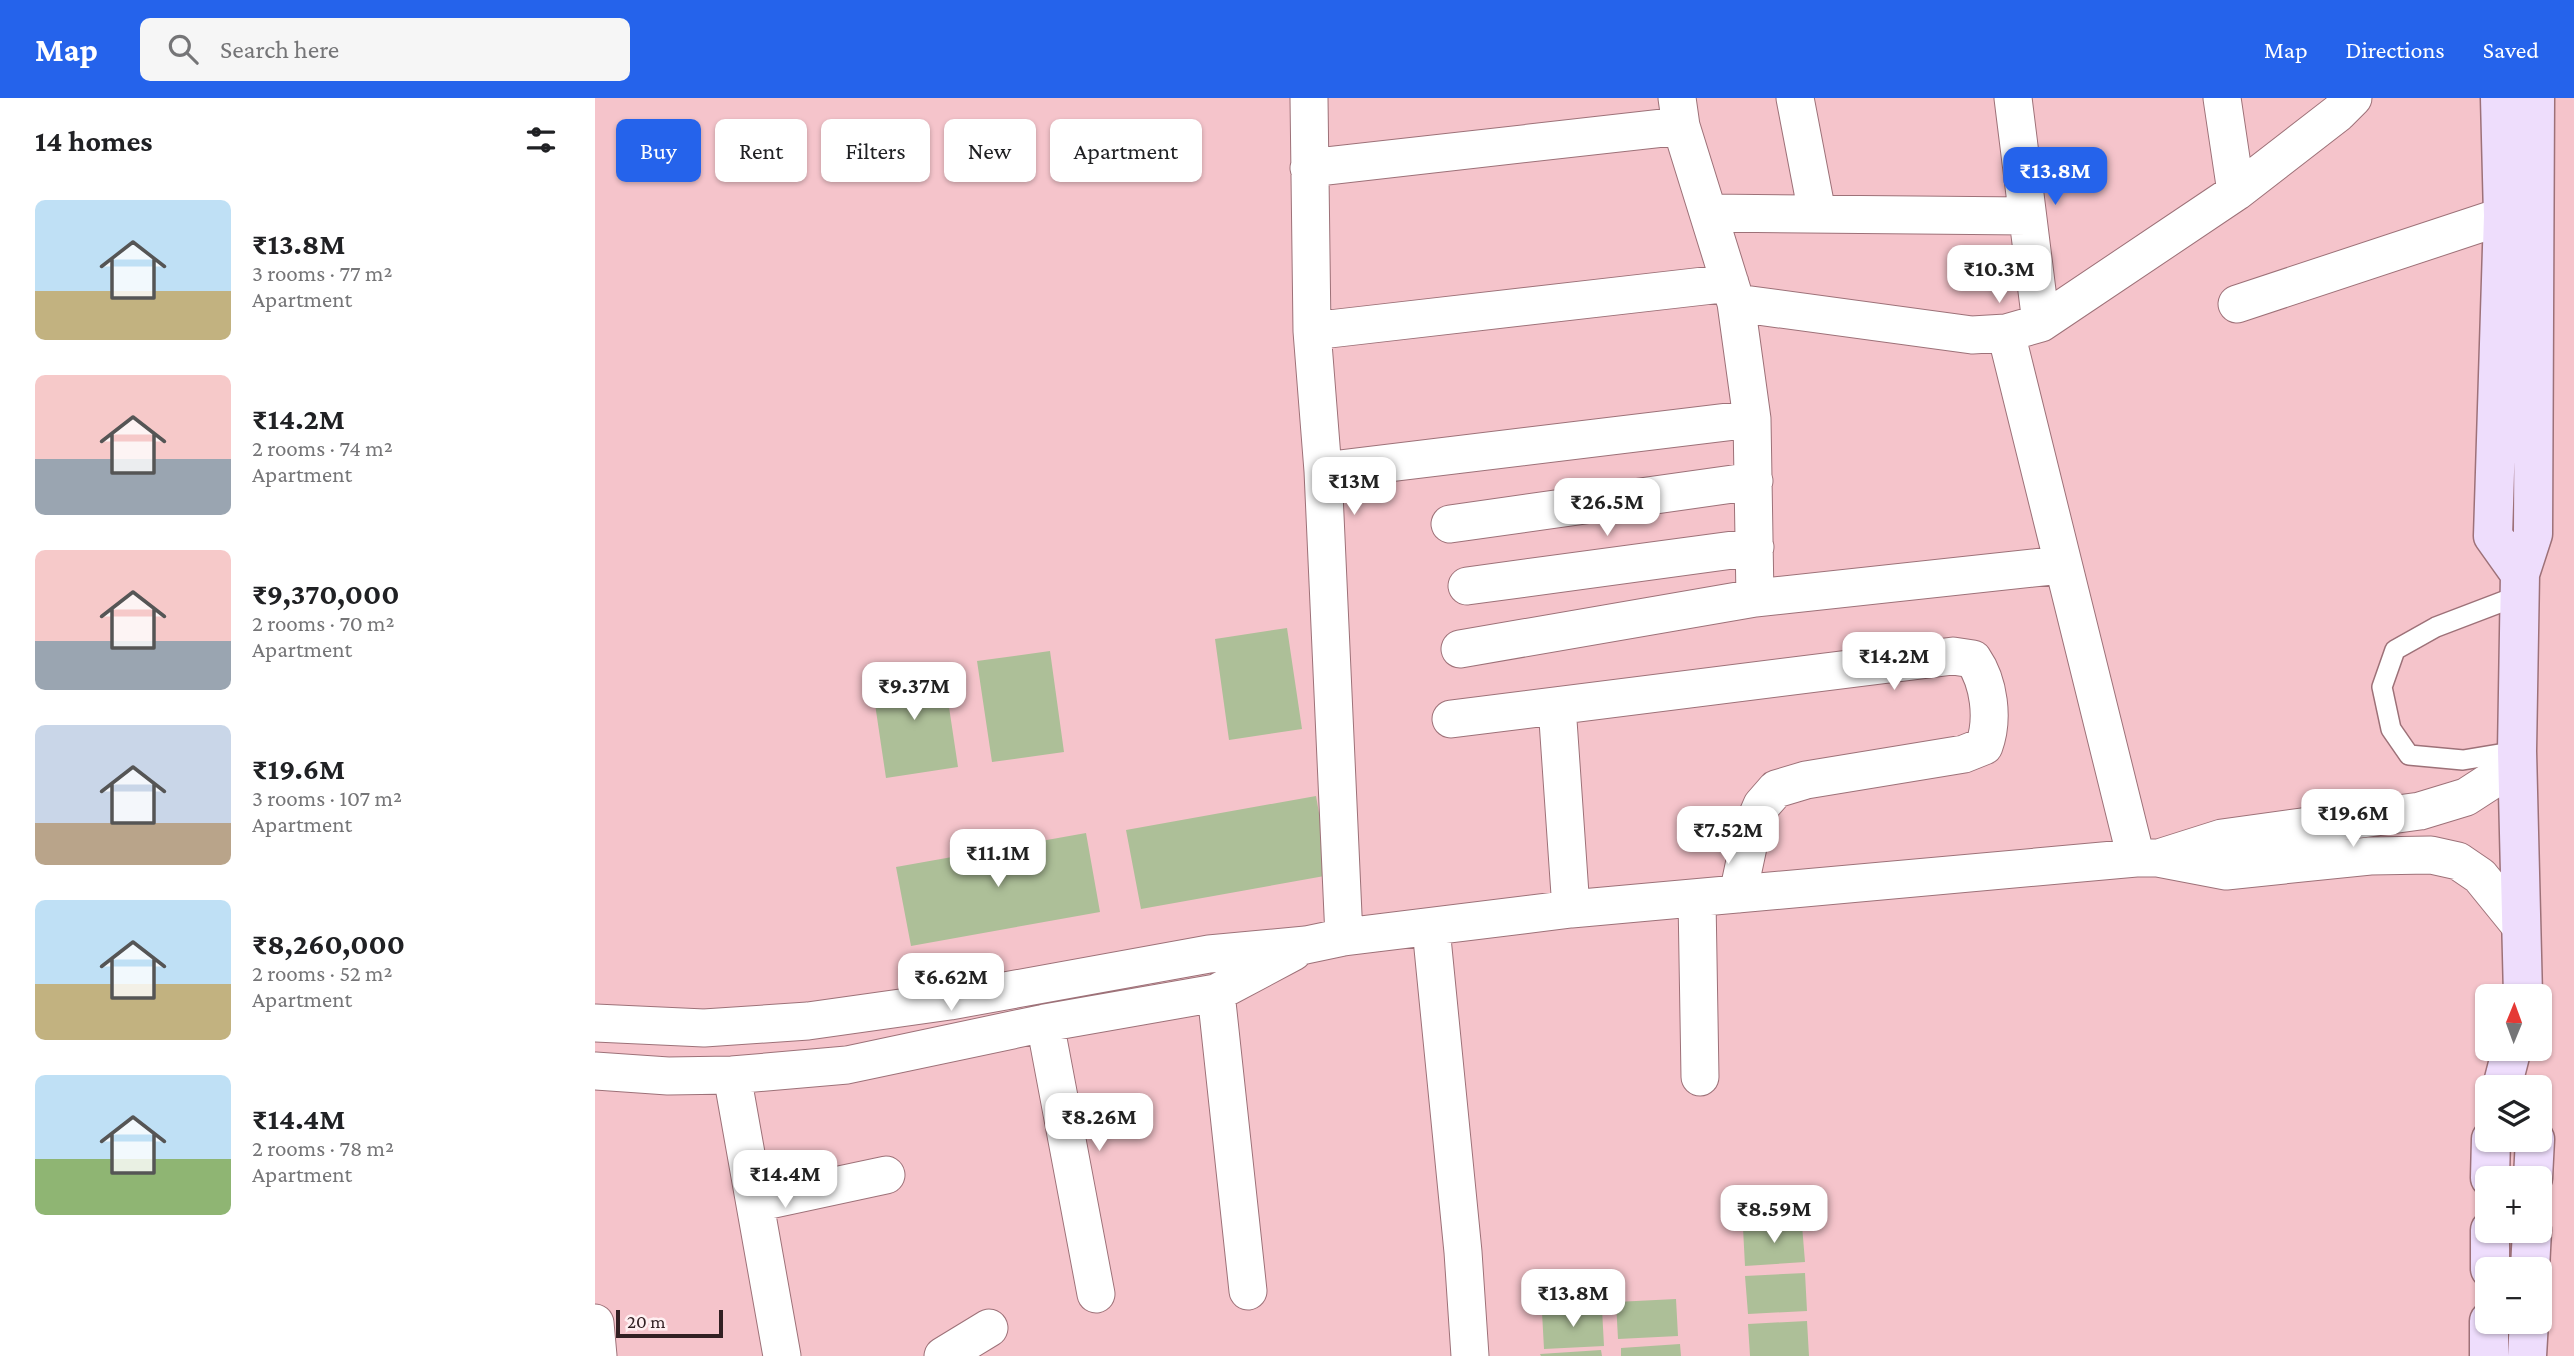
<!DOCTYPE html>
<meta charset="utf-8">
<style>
body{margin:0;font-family:"Crimson Pro",serif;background:#f6f6f6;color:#202124;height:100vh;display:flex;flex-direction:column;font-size:26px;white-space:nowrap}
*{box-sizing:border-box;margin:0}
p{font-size:23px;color:#757577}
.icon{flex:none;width:38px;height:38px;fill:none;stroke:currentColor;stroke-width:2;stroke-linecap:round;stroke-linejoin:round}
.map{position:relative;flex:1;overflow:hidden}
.drawer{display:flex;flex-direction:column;background:#fff;width:595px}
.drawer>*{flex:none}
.banner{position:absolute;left:21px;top:21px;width:665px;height:63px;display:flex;gap:14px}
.needle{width:46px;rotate:1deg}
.tools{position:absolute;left:1880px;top:886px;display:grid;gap:14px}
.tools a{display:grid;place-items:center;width:77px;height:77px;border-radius:10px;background:#fff;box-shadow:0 2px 5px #0004;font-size:35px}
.scale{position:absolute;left:21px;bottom:18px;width:107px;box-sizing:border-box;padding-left:7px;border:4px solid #322023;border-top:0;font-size:19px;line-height:24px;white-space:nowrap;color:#322023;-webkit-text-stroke:5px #ffeff1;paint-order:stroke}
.price{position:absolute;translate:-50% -60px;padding:0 16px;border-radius:14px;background:#fff;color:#222;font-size:23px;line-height:46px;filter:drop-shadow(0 2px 4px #0008)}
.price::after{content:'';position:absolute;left:50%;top:42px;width:21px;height:16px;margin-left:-10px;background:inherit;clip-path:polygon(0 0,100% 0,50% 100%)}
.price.selected{background:#2563eb;color:#fff}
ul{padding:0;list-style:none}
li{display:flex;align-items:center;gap:21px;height:175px;padding:0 35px}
li span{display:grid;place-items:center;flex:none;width:196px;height:140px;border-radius:10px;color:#555}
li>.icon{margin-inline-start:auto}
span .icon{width:84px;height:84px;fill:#fffc;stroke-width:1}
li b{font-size:30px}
h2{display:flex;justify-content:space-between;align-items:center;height:84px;padding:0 35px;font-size:30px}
.pill{padding:0 24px;border-radius:10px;background:#fff;box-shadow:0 2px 5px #0004;font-size:24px;line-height:63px}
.pill.selected{background:#2563eb;color:#fff}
header{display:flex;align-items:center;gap:42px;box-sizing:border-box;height:98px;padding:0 35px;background:#2563eb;color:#fff}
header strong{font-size:33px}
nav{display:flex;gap:38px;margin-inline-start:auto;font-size:24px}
.search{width:490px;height:63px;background:#f6f6f6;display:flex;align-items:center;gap:18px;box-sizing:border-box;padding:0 24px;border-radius:10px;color:#757577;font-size:26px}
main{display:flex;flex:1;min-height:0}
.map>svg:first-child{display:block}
</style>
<header>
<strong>Map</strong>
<div class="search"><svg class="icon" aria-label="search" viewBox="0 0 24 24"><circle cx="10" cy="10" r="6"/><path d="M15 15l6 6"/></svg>Search here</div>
<nav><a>Map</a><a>Directions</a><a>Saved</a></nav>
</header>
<main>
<section class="drawer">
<h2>14 homes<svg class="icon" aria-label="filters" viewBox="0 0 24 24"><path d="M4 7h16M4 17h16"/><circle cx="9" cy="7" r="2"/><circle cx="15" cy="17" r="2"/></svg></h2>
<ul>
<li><span style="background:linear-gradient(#bfe0f5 65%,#c2b280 0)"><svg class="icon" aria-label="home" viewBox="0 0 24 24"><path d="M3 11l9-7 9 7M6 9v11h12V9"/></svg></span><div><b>₹13.8M</b><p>3 rooms · 77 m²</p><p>Apartment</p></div></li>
<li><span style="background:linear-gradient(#f6c9c9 60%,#9aa5b1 0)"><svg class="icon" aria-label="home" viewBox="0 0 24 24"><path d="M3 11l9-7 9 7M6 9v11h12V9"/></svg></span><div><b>₹14.2M</b><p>2 rooms · 74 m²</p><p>Apartment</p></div></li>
<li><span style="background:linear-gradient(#f6c9c9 65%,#9aa5b1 0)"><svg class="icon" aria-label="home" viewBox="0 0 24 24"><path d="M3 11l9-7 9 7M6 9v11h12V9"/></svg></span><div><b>₹9,370,000</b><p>2 rooms · 70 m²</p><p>Apartment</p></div></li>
<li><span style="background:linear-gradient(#c9d6e8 70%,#b9a48a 0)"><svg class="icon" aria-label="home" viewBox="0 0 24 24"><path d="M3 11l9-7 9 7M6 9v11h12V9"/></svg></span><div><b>₹19.6M</b><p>3 rooms · 107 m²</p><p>Apartment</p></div></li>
<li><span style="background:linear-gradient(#bfe0f5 60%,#c2b280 0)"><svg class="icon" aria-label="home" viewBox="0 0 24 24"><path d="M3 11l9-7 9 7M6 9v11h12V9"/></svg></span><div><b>₹8,260,000</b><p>2 rooms · 52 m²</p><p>Apartment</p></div></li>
<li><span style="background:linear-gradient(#bfe0f5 60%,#8fb573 0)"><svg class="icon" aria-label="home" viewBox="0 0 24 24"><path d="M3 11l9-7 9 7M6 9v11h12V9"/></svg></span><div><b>₹14.4M</b><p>2 rooms · 78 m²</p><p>Apartment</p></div></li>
</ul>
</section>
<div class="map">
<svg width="1979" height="1258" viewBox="0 0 1979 1258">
<rect width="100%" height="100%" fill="#f5c4cb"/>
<!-- building -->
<path fill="#adbf98" d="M 692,530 L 707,631 L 634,642 L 620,541 Z
M 455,553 L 469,654 L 397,664 L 382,563 Z
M 348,569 L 363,669 L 291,680 L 276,579 Z
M 721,698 L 735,777 L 546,811 L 531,732 Z
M 491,735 L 505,814 L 316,848 L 301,769 Z
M 1207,1127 L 1210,1164 L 1150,1168 L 1148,1130 Z
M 1210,1175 L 1212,1213 L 1153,1216 L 1150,1178 Z
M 1081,1201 L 1083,1238 L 1023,1241 L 1021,1204 Z
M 1007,1211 L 1009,1248 L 949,1251 L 947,1214 Z
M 1212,1223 L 1214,1258 L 1155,1258 L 1153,1226 Z
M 1085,1246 L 1086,1258 L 1026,1258 L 1026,1250 Z
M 1006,1252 L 1007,1258 L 946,1258 L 945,1256 Z"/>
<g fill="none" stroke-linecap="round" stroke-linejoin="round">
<!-- service casing -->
<g stroke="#9d7178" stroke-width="22">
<path id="service" d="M 1922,653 L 1868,662 L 1814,657 L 1796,631 L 1787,589 L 1800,552 L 1841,529 L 1925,497"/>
</g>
<!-- minor casing -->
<g stroke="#9d7178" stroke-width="39">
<path id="minor" d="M 714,0 L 717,233 L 728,373 L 749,839
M 1082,0 L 1086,28 L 1141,205 L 1157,321 L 1160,500
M 1200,0 L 1222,115
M 1418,0 L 1446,225
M 1627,0 L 1641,94
M 714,70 L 1086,28
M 1113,115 L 1432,118
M 1141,205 L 1377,237 L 1411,235 L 1446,225 L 1641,94 L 1743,15 L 1758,0
M 1642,206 L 1908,118
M 717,233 L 1135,185
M 1411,235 L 1541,760
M 728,373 L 1157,321
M 855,426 L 1159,383
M 872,488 L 1160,449
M 865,551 L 1160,500 L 1466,467
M 962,608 L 976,811
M 856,621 L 1358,558 L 1378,561 C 1394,584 1399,621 1389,648 L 1369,656 L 1211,682 L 1181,691 L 1167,707 L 1157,730 L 1143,796
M 1567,759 L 1627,740 L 1825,713 L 1871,699 L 1922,666
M 1102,801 L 1105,979
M 836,830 L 868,1154 L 875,1258
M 621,895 L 653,1193
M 0,925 L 109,930 L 213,923 L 355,903 L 614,856 L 711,847 L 749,839 L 976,811 L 1541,760 L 1563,760 L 1631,773 L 1775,758 L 1836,757 L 1863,763 L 1885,778 L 1924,826
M 450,925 L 501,1196
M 0,973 L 73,978 L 137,977 L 252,967 L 450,925 L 621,895 L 698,854
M 137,977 L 187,1258
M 160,1105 L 291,1077
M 0,1225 L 3,1258
M 348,1258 L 394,1230"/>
</g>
<!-- secondary casing -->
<g stroke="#9d7178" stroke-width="41">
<path id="secondary" d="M 1905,0 L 1908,118 L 1898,438 L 1925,476
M 1928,898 L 1922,653 L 1925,476 L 1938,436 L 1940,0
M 1907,989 L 1917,950
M 1895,1080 L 1896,1041
M 1938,1080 L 1940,1041
M 1895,1171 L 1895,1132
M 1935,1171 L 1937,1132
M 1894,1258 L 1894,1223
M 1932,1258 L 1934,1223"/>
</g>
<!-- service -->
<use href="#service" stroke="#fff" stroke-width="19"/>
<!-- minor -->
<use href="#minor" stroke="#fff" stroke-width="37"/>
<!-- secondary -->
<use href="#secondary" stroke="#eeddfc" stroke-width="38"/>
</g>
</svg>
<div class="tools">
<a><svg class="needle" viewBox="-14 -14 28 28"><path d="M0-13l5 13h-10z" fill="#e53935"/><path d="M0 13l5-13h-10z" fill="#757577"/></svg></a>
<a><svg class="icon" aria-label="layers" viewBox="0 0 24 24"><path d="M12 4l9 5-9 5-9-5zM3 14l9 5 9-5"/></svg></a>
<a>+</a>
<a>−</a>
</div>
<div class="scale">20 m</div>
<b class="price selected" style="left:1460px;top:109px">₹13.8M</b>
<b class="price" style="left:1404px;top:207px">₹10.3M</b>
<b class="price" style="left:759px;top:419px">₹13M</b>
<b class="price" style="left:1012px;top:440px">₹26.5M</b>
<b class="price" style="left:1299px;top:594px">₹14.2M</b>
<b class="price" style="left:319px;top:624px">₹9.37M</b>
<b class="price" style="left:1758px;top:751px">₹19.6M</b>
<b class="price" style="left:1133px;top:768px">₹7.52M</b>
<b class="price" style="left:403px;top:791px">₹11.1M</b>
<b class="price" style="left:356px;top:915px">₹6.62M</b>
<b class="price" style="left:504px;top:1055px">₹8.26M</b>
<b class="price" style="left:190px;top:1112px">₹14.4M</b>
<b class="price" style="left:1179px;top:1147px">₹8.59M</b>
<b class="price" style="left:978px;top:1231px">₹13.8M</b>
<div class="banner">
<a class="pill selected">Buy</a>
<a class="pill">Rent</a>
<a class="pill">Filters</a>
<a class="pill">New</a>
<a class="pill">Apartment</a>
</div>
</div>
</main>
